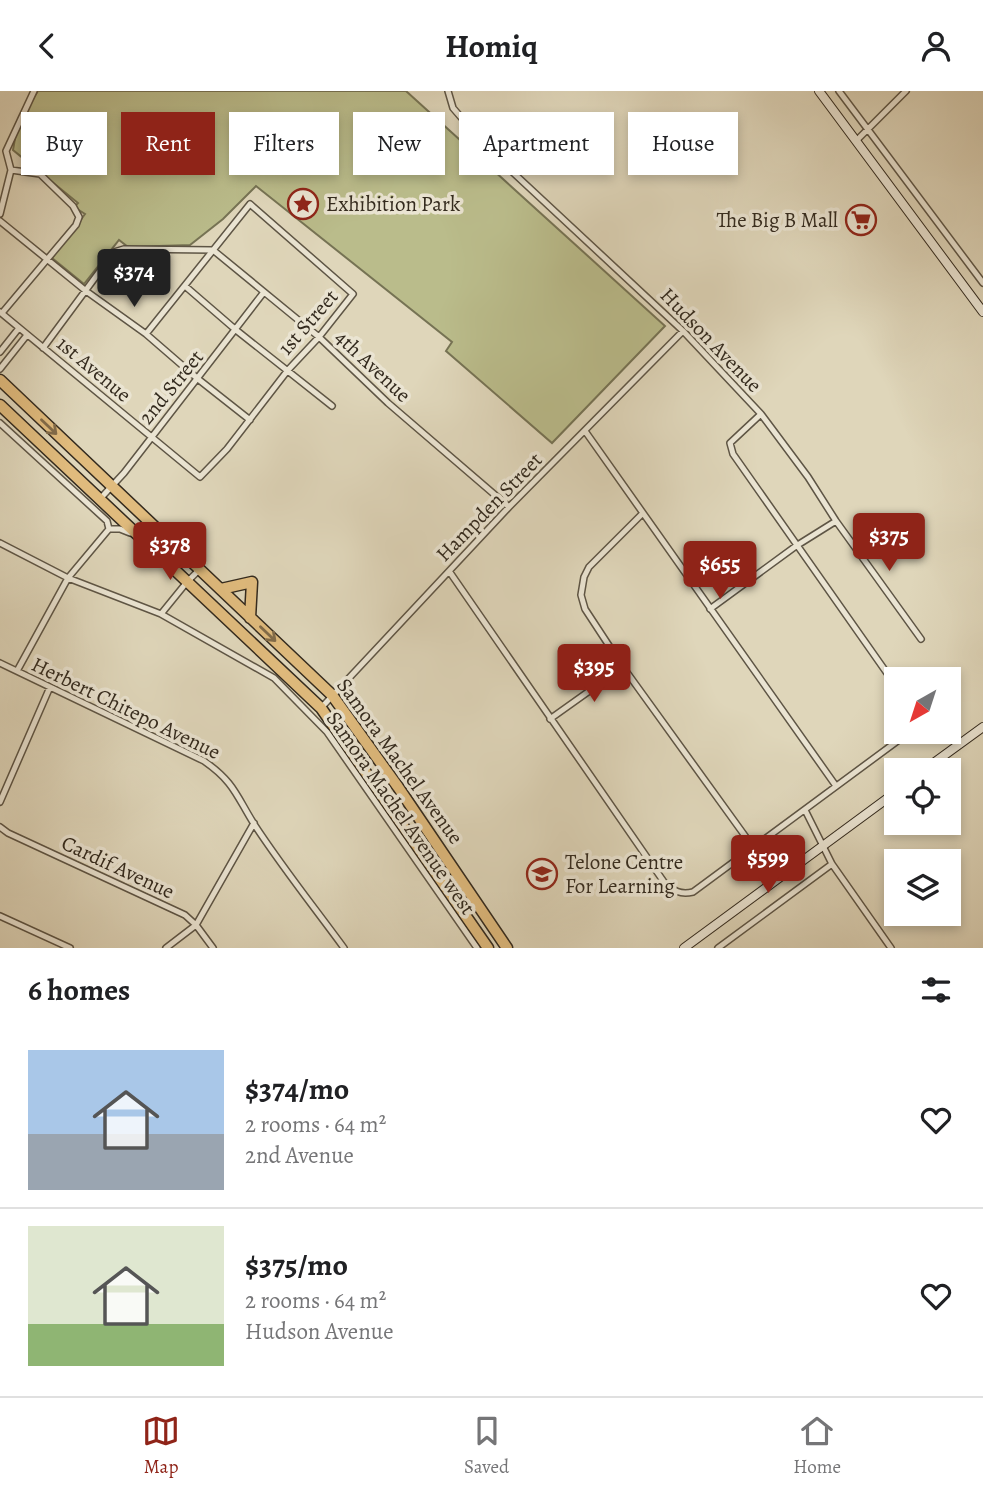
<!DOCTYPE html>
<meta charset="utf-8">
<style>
body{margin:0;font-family:Alegreya,serif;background:#f2f2f2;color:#202124;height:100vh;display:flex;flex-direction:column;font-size:26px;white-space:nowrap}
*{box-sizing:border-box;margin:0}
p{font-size:23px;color:#757577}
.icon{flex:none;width:38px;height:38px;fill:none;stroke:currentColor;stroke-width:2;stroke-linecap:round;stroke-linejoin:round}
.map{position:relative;height:857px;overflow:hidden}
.panel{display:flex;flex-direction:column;background:#fff;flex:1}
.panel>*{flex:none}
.banner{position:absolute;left:21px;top:21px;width:942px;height:63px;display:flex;gap:14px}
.needle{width:46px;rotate:219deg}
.buttons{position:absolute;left:884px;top:576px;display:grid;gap:14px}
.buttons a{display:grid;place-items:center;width:77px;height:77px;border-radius:0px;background:#fff;box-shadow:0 4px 10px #0003;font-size:35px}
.price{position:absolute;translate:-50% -60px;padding:0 16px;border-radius:7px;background:#8f2418;color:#fff;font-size:23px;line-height:46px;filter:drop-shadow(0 2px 4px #0008)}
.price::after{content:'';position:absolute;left:50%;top:42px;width:21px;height:16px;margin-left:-10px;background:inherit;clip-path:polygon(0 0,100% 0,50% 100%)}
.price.current{background:#222;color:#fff}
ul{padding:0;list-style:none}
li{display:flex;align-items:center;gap:21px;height:175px;padding:0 28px}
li+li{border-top:2px solid #e0e0e0}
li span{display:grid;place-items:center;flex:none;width:196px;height:140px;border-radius:0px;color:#555}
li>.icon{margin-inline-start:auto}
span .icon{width:84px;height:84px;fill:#fffc;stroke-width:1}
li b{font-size:30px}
h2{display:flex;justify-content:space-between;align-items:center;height:84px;padding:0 28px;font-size:30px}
.tag{padding:0 24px;border-radius:0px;background:#fff;box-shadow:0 4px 10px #0003;font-size:24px;line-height:63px}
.tag.current{background:#8f2418;color:#fff}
header{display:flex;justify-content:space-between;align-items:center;height:91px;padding:0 28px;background:#fff;font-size:32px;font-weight:600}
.menu{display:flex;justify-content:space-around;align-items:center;height:98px;border-top:2px solid #e0e0e0;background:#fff;font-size:19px;color:#757577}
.menu a{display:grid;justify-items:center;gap:4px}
.menu .current{color:#8f2418}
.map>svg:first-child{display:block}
</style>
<header><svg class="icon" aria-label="back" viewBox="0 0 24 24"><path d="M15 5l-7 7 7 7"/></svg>Homiq<svg class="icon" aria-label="person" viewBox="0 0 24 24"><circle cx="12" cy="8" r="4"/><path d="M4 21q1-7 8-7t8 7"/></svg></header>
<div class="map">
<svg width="983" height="857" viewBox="0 0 983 857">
<rect width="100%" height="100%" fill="#dfd6ba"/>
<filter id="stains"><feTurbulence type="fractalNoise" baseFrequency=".00286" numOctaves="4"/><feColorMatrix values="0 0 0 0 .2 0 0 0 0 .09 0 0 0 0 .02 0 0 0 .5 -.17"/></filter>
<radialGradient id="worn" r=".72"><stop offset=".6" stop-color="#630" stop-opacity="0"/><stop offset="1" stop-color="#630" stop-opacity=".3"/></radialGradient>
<!-- grass -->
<path fill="#babc8b" stroke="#767354" stroke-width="2" d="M 38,0 L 406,0 L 665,235 L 552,352 L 446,260 L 452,251 L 256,95 L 223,128 L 190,154 L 128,156 L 119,149 L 84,193 L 52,167 L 85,123 L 74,116 L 78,112 L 13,59 L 18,30 Z"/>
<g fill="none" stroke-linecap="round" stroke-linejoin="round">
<!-- street casing -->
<g stroke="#5e5545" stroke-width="8">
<path id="street" d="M 448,0 L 453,17 L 491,61 L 683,240 L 761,323 L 808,386 L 836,430 L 921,548
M 839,0 L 983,192
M 856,50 L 906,0
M 0,123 L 11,79 L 6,60 L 34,0
M 0,130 L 86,200 L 146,243 L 198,288 L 250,329
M 185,195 L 236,239 L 332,315
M 0,221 L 200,386 L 227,358 L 288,279 L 319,246 L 353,203 L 250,113 L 146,243
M 2,222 L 76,134 L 79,126 L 73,115 L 40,83 L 11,79
M 43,257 L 114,161 L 124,158 L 213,159 L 319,246 L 388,312 L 509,416
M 0,261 L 19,237
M 0,278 L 27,244
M 761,323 L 730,352 L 733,363 L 896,595
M 0,332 L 107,430 L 109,438 L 68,487 L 17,580
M 585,340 L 836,695
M 99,409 L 124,382 L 264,201
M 642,423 L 589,476 L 584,486 L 581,504 L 585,518 L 623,576 L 753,756
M 109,438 L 120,438 L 130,442
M 0,452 L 68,487 L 161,523 L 274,587 L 327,641 L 477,857
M 449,480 L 664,791 C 674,800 680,804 693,801 L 911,640
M 710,518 L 796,455 L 836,430
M 161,523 L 187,491 L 200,478
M 0,572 L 204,670 C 234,691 236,704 254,733 C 282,776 314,816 344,857
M 321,617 L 509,416 L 683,240
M 550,628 L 623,576
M 0,711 L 50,596
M 805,719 L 832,773 L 891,857
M 0,736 L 8,742 L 185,824 L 196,834 L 213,857
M 0,825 L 70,857
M 166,857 L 196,834 L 254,732
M 718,857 L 832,773"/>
</g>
<!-- secondary casing -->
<g stroke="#332a1e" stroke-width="10">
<path id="secondary" d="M 819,0 L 983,221
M 924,679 L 983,636
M 684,857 L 896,701"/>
</g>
<!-- highway casing -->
<g stroke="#332a1e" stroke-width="13">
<path id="highway" d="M 0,289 L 332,604 L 398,696 L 507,857
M 0,314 L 321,617 L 488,857
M 221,498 L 252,491 L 250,527"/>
</g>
<!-- street -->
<use href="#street" stroke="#eae4d2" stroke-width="5"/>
<!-- secondary -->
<use href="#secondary" stroke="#eae4d2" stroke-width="8"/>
<!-- highway -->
<use href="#highway" stroke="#e0bb7d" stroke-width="10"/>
</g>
<!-- one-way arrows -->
<defs><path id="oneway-shaft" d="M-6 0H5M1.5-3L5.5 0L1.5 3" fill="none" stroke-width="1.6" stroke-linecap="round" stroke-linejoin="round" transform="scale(1.75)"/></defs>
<g stroke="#816b49">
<use href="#oneway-shaft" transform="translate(49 336) rotate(44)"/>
<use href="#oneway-shaft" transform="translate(268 543) rotate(44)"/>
</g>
<!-- icons -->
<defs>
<g id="sight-ring" transform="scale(1.575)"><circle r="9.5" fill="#eae4d2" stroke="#8f2418" stroke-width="1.5"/><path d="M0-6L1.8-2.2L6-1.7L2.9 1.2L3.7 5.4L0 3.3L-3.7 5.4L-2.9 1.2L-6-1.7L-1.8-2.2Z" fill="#8f2418"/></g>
<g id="supermarket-ring" transform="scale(1.575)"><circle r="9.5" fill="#eae4d2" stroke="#8f2418" stroke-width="1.5"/><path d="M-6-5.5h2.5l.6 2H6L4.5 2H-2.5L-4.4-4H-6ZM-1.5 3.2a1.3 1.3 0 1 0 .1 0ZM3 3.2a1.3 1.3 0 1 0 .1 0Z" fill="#8f2418"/></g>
<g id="university-ring" transform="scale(1.575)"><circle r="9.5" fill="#eae4d2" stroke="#8f2418" stroke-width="1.5"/><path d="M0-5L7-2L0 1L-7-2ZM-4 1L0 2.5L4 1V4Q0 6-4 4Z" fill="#8f2418"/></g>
</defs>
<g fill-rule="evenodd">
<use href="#sight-ring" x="303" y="113"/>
<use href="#supermarket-ring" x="861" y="129"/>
<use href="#university-ring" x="542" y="783"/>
</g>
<g text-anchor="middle" stroke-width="7" stroke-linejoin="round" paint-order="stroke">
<!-- poi labels -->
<g font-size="21" fill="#332a1e" stroke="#eae4d2" text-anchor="start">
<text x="326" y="120">Exhibition Park</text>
<text x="838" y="136" text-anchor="end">The Big B Mall</text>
<text x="565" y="778">Telone Centre<tspan x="565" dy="24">For Learning</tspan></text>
</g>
<!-- street labels -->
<g font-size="21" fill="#332a1e" stroke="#eae4d2">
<text transform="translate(308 231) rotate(-49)" y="7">1st Street</text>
<text transform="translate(711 249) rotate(46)" y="7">Hudson Avenue</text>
<text transform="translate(373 275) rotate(43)" y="7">4th Avenue</text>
<text transform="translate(94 278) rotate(40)" y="7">1st Avenue</text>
<text transform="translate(171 296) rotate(-51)" y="7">2nd Street</text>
<text transform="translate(489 416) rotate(-46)" y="7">Hampden Street</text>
<text transform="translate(126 617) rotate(26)" y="7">Herbert Chitepo Avenue</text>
<text transform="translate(400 670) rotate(54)" y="7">Samora Machel Avenue</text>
<text transform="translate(401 722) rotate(55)" y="7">Samora Machel Avenue west</text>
<text transform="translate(118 776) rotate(25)" y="7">Cardif Avenue</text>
</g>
</g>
<rect width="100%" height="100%" filter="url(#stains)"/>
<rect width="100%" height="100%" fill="url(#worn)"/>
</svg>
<div class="buttons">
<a><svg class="needle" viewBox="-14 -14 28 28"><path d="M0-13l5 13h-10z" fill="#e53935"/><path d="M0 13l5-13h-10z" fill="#757577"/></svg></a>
<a><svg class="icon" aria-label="locate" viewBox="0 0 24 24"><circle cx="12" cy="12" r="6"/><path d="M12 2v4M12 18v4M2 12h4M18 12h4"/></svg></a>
<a><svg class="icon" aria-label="layers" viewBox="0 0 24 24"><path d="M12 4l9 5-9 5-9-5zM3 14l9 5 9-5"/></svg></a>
</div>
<b class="price current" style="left:134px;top:218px">$374</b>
<b class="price" style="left:889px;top:482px">$375</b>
<b class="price" style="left:170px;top:491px">$378</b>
<b class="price" style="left:720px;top:510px">$655</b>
<b class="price" style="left:594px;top:613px">$395</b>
<b class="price" style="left:768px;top:804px">$599</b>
<div class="banner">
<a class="tag">Buy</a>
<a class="tag current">Rent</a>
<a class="tag">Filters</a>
<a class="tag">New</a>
<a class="tag">Apartment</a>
<a class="tag">House</a>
</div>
</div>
<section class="panel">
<h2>6 homes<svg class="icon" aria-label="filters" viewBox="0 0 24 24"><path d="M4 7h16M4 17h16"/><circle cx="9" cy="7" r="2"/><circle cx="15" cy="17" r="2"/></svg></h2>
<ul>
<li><span style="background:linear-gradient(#a9c7e8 60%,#9aa5b1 0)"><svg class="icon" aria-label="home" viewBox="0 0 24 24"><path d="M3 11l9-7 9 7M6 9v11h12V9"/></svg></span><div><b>$374/mo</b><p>2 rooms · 64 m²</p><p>2nd Avenue</p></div><svg class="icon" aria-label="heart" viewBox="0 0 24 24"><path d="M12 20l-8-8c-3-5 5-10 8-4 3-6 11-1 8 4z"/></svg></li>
<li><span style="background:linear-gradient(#dfe7d0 70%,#8fb573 0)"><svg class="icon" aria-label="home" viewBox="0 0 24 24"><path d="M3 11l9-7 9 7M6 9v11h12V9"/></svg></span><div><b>$375/mo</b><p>2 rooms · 64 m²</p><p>Hudson Avenue</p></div><svg class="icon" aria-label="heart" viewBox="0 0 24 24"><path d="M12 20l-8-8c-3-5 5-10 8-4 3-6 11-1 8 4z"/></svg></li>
</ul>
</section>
<nav class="menu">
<a class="current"><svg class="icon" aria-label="map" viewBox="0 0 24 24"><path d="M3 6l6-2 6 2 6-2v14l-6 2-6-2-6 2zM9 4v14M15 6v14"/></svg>Map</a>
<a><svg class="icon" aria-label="saved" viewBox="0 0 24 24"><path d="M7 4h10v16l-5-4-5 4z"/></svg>Saved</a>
<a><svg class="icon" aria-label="home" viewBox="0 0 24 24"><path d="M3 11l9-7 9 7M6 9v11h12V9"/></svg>Home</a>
</nav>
